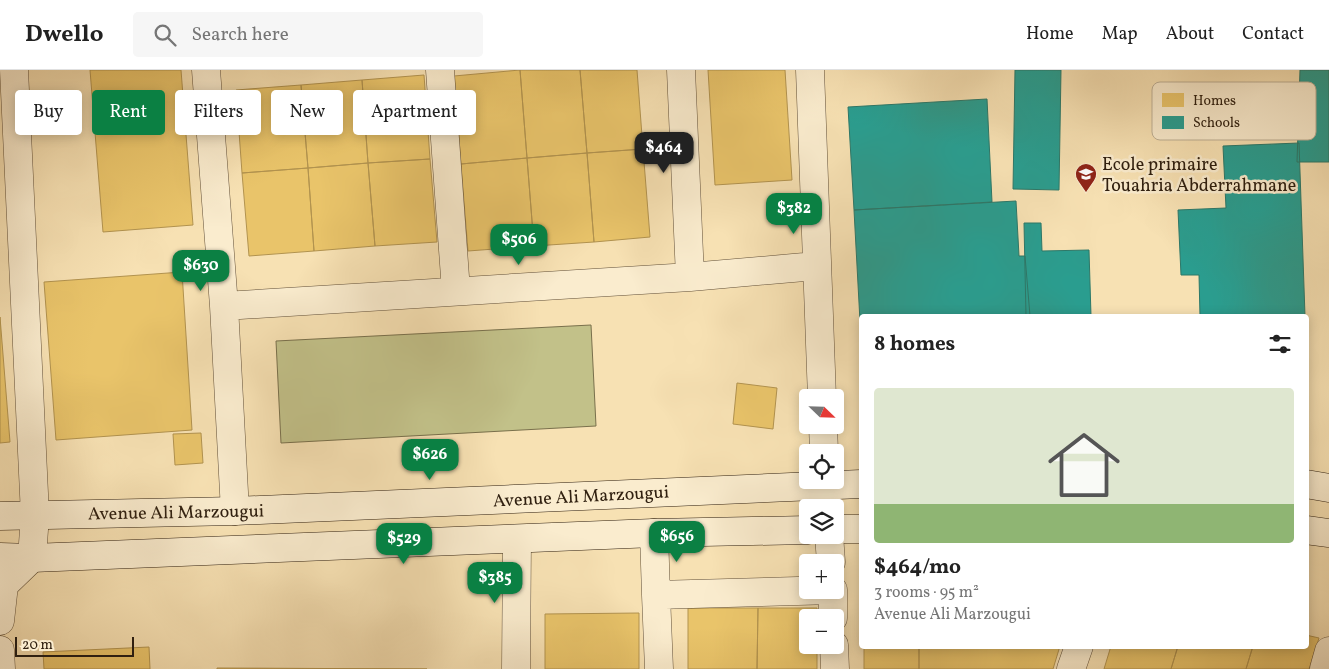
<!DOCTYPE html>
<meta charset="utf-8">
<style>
body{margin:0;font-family:Vollkorn,serif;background:#f6f6f6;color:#222;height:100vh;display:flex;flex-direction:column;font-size:19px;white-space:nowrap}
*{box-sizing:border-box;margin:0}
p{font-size:16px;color:#767676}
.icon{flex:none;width:28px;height:28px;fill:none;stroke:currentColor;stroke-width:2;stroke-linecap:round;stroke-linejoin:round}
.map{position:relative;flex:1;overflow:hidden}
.sheet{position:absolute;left:859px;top:244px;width:450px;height:335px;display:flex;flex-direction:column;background:#fff;border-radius:5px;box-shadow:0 2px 12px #0003}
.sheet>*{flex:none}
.banner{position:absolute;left:15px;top:20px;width:475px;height:45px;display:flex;gap:10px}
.needle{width:32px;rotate:113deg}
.buttons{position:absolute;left:799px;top:319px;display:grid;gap:10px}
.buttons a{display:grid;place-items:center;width:45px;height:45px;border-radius:5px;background:#fff;box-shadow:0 2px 12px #0003;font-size:25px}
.scale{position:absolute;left:15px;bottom:12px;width:119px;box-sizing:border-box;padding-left:5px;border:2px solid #302010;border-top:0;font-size:14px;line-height:18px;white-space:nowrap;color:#302010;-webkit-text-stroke:4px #faecce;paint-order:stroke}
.price{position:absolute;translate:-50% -42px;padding:0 11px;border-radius:10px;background:#0b8043;color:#fff;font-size:16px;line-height:32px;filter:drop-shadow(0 1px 2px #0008)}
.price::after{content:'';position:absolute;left:50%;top:30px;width:15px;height:11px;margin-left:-8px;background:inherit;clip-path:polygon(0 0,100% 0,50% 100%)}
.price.active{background:#222;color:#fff}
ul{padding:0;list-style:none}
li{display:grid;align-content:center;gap:10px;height:265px;padding:0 15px}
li+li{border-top:1px solid #e0e0e0}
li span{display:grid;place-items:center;height:155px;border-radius:5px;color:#555}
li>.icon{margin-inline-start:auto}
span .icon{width:90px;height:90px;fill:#fffc;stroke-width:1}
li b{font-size:21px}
h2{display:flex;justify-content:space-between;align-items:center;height:60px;padding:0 15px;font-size:21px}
.chip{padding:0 18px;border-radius:5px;background:#fff;box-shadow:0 2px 12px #0003;font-size:18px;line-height:45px}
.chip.active{background:#0b8043;color:#fff}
header{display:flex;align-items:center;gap:30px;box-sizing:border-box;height:70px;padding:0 25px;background:#fff;border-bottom:1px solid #e0e0e0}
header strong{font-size:24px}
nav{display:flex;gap:28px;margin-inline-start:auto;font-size:18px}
.search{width:350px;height:45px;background:#f6f6f6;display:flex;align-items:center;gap:12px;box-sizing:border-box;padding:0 18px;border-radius:5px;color:#767676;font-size:19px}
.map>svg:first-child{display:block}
</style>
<header>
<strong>Dwello</strong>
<div class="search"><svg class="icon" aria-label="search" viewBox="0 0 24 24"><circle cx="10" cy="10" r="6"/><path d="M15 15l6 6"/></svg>Search here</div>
<nav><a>Home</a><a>Map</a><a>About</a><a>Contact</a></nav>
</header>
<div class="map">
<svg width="1329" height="599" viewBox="0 0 1329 599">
<rect width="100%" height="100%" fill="#f7e1b3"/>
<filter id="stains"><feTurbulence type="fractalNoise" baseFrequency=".004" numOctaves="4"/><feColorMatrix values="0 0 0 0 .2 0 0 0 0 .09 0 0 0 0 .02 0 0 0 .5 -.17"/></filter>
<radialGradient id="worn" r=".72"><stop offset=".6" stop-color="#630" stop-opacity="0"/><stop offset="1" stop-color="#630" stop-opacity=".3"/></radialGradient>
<!-- green -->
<path fill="#c2c189" stroke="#79704c" d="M 591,255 L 596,356 L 281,373 L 276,271 Z"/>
<!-- homes -->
<path fill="#e9c46a" stroke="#b2934f" d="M 90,0 L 181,0 L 193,155 L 103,162 Z
M 520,0 L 580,0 L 587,83 L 527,88 Z
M 520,0 L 527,88 L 461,94 L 454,6 Z
M 580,0 L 637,0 L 643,79 L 587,83 Z
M 708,0 L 785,0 L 792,110 L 715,115 Z
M 424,5 L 430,89 L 368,93 L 362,10 Z
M 362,10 L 368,93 L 308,98 L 301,15 Z
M 301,15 L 308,98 L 242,103 L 236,20 Z
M 643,79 L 650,167 L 594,172 L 587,83 Z
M 587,83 L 594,172 L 534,176 L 527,88 Z
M 527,88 L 534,176 L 468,181 L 461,94 Z
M 430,89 L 437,172 L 375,176 L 368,93 Z
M 368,93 L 375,176 L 314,181 L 308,98 Z
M 308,98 L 314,181 L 249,186 L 242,103 Z
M 182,202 L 192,360 L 56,370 L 44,212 Z
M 0,247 L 10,372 L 0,373 Z
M 737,313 L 777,318 L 773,359 L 733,354 Z
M 201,363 L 203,393 L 175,395 L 173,364 Z
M 688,538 L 758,538 L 757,599 L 688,599 Z
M 758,538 L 817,538 L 817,548 L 808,548 L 808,575 L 817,575 L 817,599 L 757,599 Z
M 639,543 L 639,599 L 545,599 L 545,544 Z
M 1306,565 L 1319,568 L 1309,599 L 1246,599 L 1253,576 L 1306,576 Z
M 864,576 L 919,576 L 919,599 L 864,599 Z
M 919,576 L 1060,576 L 1053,599 L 919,599 Z
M 1111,576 L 1178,576 L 1171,599 L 1104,599 Z
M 1178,576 L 1253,576 L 1246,599 L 1171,599 Z
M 149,577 L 150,599 L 44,599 L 43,582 Z
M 217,598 L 427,599 L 217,599 Z"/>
<!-- schools -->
<path fill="#2a9d8f" stroke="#2c7869" d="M 1015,0 L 1061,0 L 1059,120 L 1013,119 Z
M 1300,0 L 1329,0 L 1329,92 L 1297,92 Z
M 987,29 L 992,132 L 854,140 L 848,37 Z
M 1299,73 L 1305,246 L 1200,246 L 1199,205 L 1181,205 L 1178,140 L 1226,138 L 1223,76 Z
M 1016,131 L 1019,186 L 1025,186 L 1030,246 L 861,246 L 861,270 L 854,140 Z
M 1024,153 L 1041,153 L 1042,181 L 1089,180 L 1091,246 L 1026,246 Z"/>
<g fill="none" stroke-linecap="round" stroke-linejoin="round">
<!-- minor casing -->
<g stroke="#625039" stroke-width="29">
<path id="minor" d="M 206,0 L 224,236 L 235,441
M 440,0 L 456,221
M 681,0 L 690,207
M 810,0 L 822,328
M 224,236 L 690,207 L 816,196
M 823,355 L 824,382
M 825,410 L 827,438
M 654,463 L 656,525
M 829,465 L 831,492
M 833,520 L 833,548
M 0,551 L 4,515 L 32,488 L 35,445 L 14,0
M 834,575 L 835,599
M 0,580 L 1,599
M 516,599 L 517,469
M 659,599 L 656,525 L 833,520
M 1071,599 L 1079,576
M 1324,599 L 1329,581"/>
</g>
<!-- secondary casing -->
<g stroke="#302010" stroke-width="29">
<path id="secondary" d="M 1306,414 L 1329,418
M 0,446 L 235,441 L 861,414
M 835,459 L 861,459
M 1306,460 L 1329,463
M 0,487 L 32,488 L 654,463 L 808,460"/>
</g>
<!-- minor -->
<use href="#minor" stroke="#faecce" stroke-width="28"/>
<!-- secondary -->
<use href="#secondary" stroke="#faecce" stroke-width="28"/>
</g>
<!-- icons -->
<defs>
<g id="school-pin" transform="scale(1.125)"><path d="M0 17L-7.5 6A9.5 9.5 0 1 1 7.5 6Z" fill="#8f2418" stroke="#faecce"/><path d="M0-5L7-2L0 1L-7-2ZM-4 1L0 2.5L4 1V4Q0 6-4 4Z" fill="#fff"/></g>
</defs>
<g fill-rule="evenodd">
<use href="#school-pin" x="1086" y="104"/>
</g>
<g text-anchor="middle" stroke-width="5" stroke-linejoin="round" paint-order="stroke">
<!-- poi labels -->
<g font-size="18" fill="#302010" stroke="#faecce" text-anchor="start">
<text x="1102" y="100">Ecole primaire<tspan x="1102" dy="21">Touahria Abderrahmane</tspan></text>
</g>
<!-- street labels -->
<g font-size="18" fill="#302010" stroke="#faecce">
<text transform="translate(581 426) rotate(-3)" y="6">Avenue Ali Marzougui</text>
<text transform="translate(176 442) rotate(-1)" y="6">Avenue Ali Marzougui</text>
</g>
</g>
<!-- legend -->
<rect x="1152" y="12" width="164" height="58" rx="8" fill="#faecce" stroke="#bdaf95" stroke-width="1"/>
<rect x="1162" y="23" width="22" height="14" fill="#e9c46a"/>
<rect x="1162" y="46" width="22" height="13" fill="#2a9d8f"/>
<g font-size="14" fill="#302010">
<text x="1193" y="35">Homes</text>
<text x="1193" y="57">Schools</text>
</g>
<rect width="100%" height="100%" filter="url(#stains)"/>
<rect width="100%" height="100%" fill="url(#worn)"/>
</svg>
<div class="buttons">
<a><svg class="needle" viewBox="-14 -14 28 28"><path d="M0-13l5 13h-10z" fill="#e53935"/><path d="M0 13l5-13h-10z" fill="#767676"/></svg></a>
<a><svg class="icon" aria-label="locate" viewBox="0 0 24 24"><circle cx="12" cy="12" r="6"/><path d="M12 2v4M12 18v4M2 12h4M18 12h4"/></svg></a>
<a><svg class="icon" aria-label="layers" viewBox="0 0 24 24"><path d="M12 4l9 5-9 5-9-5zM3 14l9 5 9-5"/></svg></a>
<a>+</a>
<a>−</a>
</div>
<div class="scale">20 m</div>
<b class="price active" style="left:664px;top:104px">$464</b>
<b class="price" style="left:794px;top:165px">$382</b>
<b class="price" style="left:519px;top:196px">$506</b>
<b class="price" style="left:201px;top:222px">$630</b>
<b class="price" style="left:430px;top:411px">$626</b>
<b class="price" style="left:677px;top:493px">$656</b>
<b class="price" style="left:404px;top:495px">$529</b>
<b class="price" style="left:495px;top:534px">$385</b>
<div class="banner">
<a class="chip">Buy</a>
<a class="chip active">Rent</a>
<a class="chip">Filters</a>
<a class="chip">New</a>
<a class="chip">Apartment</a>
</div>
<section class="sheet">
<h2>8 homes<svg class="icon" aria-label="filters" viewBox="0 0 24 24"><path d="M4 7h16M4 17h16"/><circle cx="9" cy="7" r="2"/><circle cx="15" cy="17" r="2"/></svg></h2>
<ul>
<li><span style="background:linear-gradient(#dfe7d0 75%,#8fb573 0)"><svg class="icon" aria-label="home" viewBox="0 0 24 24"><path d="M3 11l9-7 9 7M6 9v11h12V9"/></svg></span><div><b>$464/mo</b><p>3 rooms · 95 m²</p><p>Avenue Ali Marzougui</p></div></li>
</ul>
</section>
</div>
